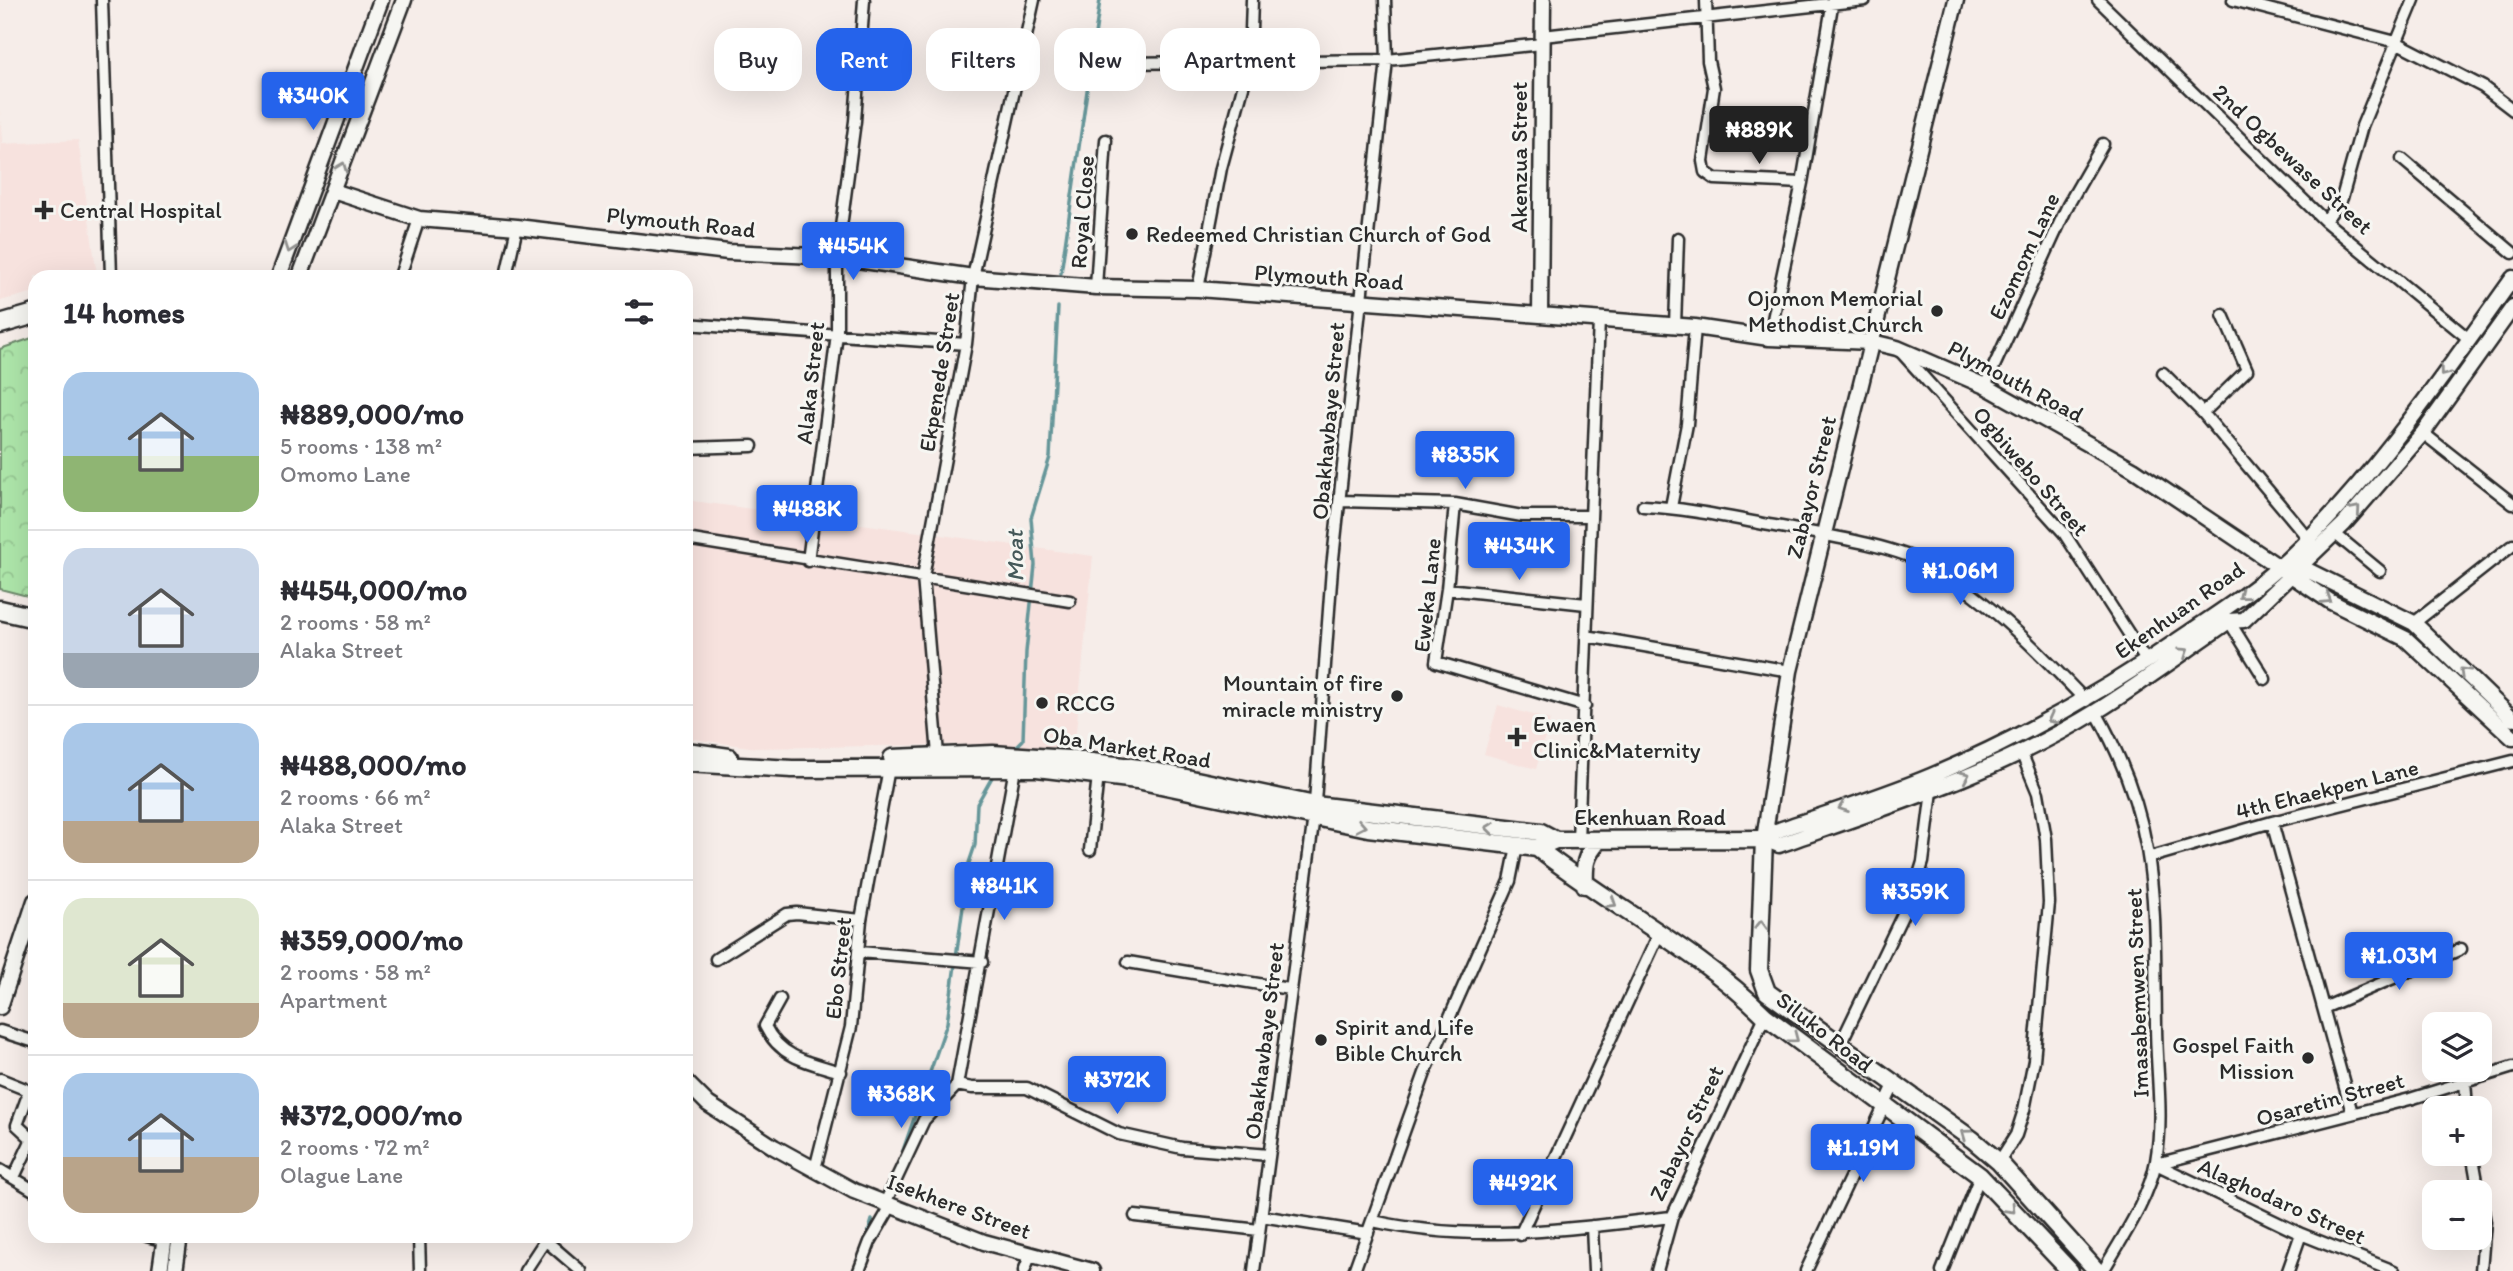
<!DOCTYPE html>
<meta charset="utf-8">
<style>
body{margin:0;font-family:Itim,sans-serif;background:#f7f7f7;color:#2b2b33;height:100vh;display:flex;flex-direction:column;font-size:26px;white-space:nowrap}
*{box-sizing:border-box;margin:0}
p{font-size:23px;color:#7c7c81}
.icon{flex:none;width:38px;height:38px;fill:none;stroke:currentColor;stroke-width:2;stroke-linecap:round;stroke-linejoin:round}
.map{position:relative;flex:1;overflow:hidden}
.panel{position:absolute;left:28px;top:270px;width:665px;height:973px;display:flex;flex-direction:column;background:#fff;border-radius:21px;box-shadow:0 7px 28px #0002}
.panel>*{flex:none}
.top-card{position:absolute;left:714px;top:28px;width:665px;height:63px;display:flex;gap:14px}
.buttons{position:absolute;left:2422px;top:1012px;display:grid;gap:14px}
.buttons a{display:grid;place-items:center;width:70px;height:70px;border-radius:14px;background:#fff;box-shadow:0 7px 28px #0002;font-size:35px}
.price{position:absolute;translate:-50% -60px;padding:0 16px;border-radius:7px;background:#2563eb;color:#fff;font-size:23px;line-height:46px;filter:drop-shadow(0 2px 4px #0008)}
.price::after{content:'';position:absolute;left:50%;top:42px;width:21px;height:16px;margin-left:-10px;background:inherit;clip-path:polygon(0 0,100% 0,50% 100%)}
.price.on{background:#222;color:#fff}
ul{padding:0;list-style:none}
li{display:flex;align-items:center;gap:21px;height:175px;padding:0 35px}
li+li{border-top:2px solid #e1e1e2}
li span{display:grid;place-items:center;flex:none;width:196px;height:140px;border-radius:21px;color:#555}
li>.icon{margin-inline-start:auto}
span .icon{width:84px;height:84px;fill:#fffc;stroke-width:1}
li b{font-size:30px}
h2{display:flex;justify-content:space-between;align-items:center;height:84px;padding:0 35px;font-size:30px}
.chip{padding:0 24px;border-radius:21px;background:#fff;box-shadow:0 7px 28px #0002;font-size:24px;line-height:63px}
.chip.on{background:#2563eb;color:#fff}
.map>svg:first-child{display:block}
</style>
<div class="map">
<svg width="2513" height="1271" viewBox="0 0 2513 1271">
<defs>
<pattern id="park-crowns" width="20" height="18" patternUnits="userSpaceOnUse" patternTransform="scale(1.75)"><rect width="20" height="18" fill="#ade5a9"/><path d="M2 6a3 3 0 1 1 6 0M12 15a3 3 0 1 1 6 0" fill="none" stroke="#95c592"/></pattern>
</defs>
<rect width="100%" height="100%" fill="#f6ede9"/>
<filter id="ink" filterUnits="userSpaceOnUse"><feTurbulence type="fractalNoise" baseFrequency=".0143" numOctaves="2"/><feDisplacementMap in="SourceGraphic" scale="14" xChannelSelector="R" yChannelSelector="G"/><feConvolveMatrix kernelMatrix="1 2 1 2 8 2 1 2 1" color-interpolation-filters="sRGB"/></filter>
<g filter="url(#ink)">
<!-- built -->
<path fill="#f7e2de" d="M 0,110 L 2,144 L 78,140 L 97,276 L 35,276 L 35,292 L 0,301 Z
M 686,500 L 1093,556 L 1074,752 L 991,744 L 757,748 L 686,738 Z
M 1498,705 L 1550,720 L 1536,769 L 1484,754 Z"/>
<!-- park -->
<path fill="url(#park-crowns)" stroke="#6c886a" stroke-width="2" d="M 35,337 L 35,598 L 0,589 L 0,349 Z"/>
<g fill="none" stroke-linecap="round" stroke-linejoin="round">
<!-- stream -->
<path stroke="#669699" stroke-width="3.5" d="M 1061,273 L 1100,0
M 1014,749 L 1023,740 L 1026,652 L 1035,565 L 1031,518 L 1050,457 L 1058,307
M 899,1162 L 947,1023 L 969,863 L 975,845 L 977,804 L 995,772
M 866,1241 L 872,1220"/>
<!-- street casing -->
<g stroke="#2b2b2b" stroke-width="15">
<path id="street" d="M 102,0 L 111,276
M 1706,0 L 1708,61 L 1714,88 L 1703,161 L 1705,172 L 1715,179 L 1802,183
M 2098,0 L 2325,221 L 2469,339
M 2233,0 L 2396,42 L 2483,87 L 2513,110
M 1543,36 L 1865,0
M 1120,63 L 1387,60 L 1542,44
M 2402,159 L 2513,253
M 2325,221 L 2342,198 L 2362,126 L 2414,0
M 400,276 L 419,219
M 506,276 L 517,227
M 1096,287 L 1106,140
M 1198,289 L 1221,168 L 1250,61 L 1252,0
M 686,324 L 966,344
M 1675,326 L 1678,238
M 1769,338 L 1802,183 L 1833,0
M 1900,351 L 2064,533 L 2147,662
M 2163,373 L 2203,413 L 2308,538
M 1985,386 L 2068,205 L 2103,144
M 2203,413 L 2247,370 L 2223,315
M 2423,433 L 2513,504
M 686,448 L 752,446
M 1340,501 L 1455,504 L 1522,516 L 1589,516
M 1455,504 L 1447,589 L 1436,662 L 1585,706
M 1643,506 C 1687,508 1731,518 1775,526 C 1819,534 1897,545 1934,568 C 1991,602 2040,653 2086,701
M 1671,507 L 1687,424 L 1695,327
M 2334,533 L 2380,571
M 686,539 L 1070,601
M 808,561 L 837,334 L 837,257 L 855,121 L 864,0
M 1447,589 L 1586,604
M 2229,621 L 2265,679
M 2414,623 L 2513,545
M 1586,636 L 1790,671
M 2096,712 C 2160,825 2154,900 2156,1024 C 2156,1071 2164,1115 2156,1161 C 2149,1199 2122,1238 2103,1271
M 938,755 L 923,577 L 966,344 L 973,277 L 1034,0
M 1015,768 L 957,1085 L 972,1088 L 1027,1088 L 1119,1134 L 1182,1148 L 1269,1155
M 2272,822 L 2352,1113
M 1578,840 L 1599,320
M 1090,850 L 1098,775
M 2151,857 L 2272,822 L 2513,761
M 859,952 L 982,962
M 716,959 L 787,914 L 797,913 L 861,920
M 1128,962 L 1289,989
M 780,999 L 765,1026 C 780,1058 810,1063 841,1072
M 2326,1007 L 2461,949
M 0,1031 L 35,1042
M 1839,1047 L 1914,891 L 1923,862 L 1932,791
M 0,1079 L 25,1089 L 28,1095 L 17,1125 L 32,1139 L 14,1177
M 2465,1081 L 2467,1108
M 2472,1153 L 2479,1192
M 1999,1162 L 2016,1135 L 2024,1110 L 2034,1060 L 2049,903 L 2046,839 L 2038,793 L 2021,752
M 2156,1164 L 2410,1099 L 2513,1067
M 2156,1164 L 2301,1234 L 2394,1271
M 815,1169 L 851,1027 L 861,920 L 889,768
M 0,1170 L 35,1191
M 2480,1194 L 2485,1222 L 2481,1271
M 885,1203 L 924,1120 L 957,1085
M 1135,1216 L 1259,1230
M 1261,1216 L 1368,1233
M 1373,1221 C 1475,1244 1570,1229 1672,1217
M 1592,1226 L 1594,1271
M 1520,1235 L 1659,934
M 147,1236 L 165,1241
M 419,1236 L 420,1271
M 545,1240 L 581,1271
M 525,1271 L 548,1236
M 859,1271 L 870,1242 L 891,1206
M 1024,1271 L 1030,1256
M 1254,1271 L 1314,816 L 1332,568 L 1387,60 L 1385,0
M 1354,1271 L 1425,1073 L 1510,881 L 1517,846
M 1657,1271 L 1672,1217 L 1765,1016
M 1806,1271 L 1894,1085
M 1942,1271 L 1980,1176
M 2288,1271 L 2301,1234"/>
</g>
<!-- secondary casing -->
<g stroke="#2b2b2b" stroke-width="19">
<path id="secondary" d="M 333,191 L 419,219 L 517,227 L 728,252 L 837,257 L 973,277 L 1096,287 L 1198,289 L 1540,315 L 1695,327 L 1769,338 L 1872,342 L 1897,348 L 1985,386 L 2133,469 L 2331,602 L 2406,639 L 2513,738
M 279,276 L 381,0
M 300,276 L 404,0
M 1540,315 L 1543,0
M 2293,563 L 2414,623 L 2513,719
M 1764,839 L 1776,831 C 1828,813 1881,797 1931,776 C 2023,737 2108,689 2190,632 C 2223,610 2258,587 2288,559 C 2373,479 2445,373 2513,278
M 1764,839 L 1779,845 C 1887,807 1999,772 2097,711 C 2142,683 2185,651 2229,621 L 2244,620 L 2344,524 L 2423,433 L 2513,307
M 1764,839 L 1790,671 L 1956,0
M 0,1007 L 35,901
M 686,1082 L 708,1104 L 774,1147 L 854,1191 L 984,1242 L 1092,1271
M 160,1271 L 165,1236
M 175,1271 L 180,1236"/>
</g>
<!-- primary casing -->
<g stroke="#2b2b2b" stroke-width="21">
<path id="primary" d="M 686,751 L 729,757
M 892,758 L 993,754 L 1068,759 L 1139,768 L 1315,805 L 1541,832 L 1556,840
M 686,763 L 792,769 L 1037,768 L 1137,780 L 1368,828 L 1537,848 L 1556,840 L 1764,839 L 1759,970 L 1767,992 L 1973,1140 L 1999,1162 L 2097,1271
M 1537,848 C 1611,906 1698,950 1765,1016 L 1980,1176 L 2070,1271
M 1585,885 C 1584,864 1585,856 1599,840"/>
</g>
<!-- highway casing -->
<g stroke="#2b2b2b" stroke-width="23">
<path id="highway" d="M 0,324 L 35,314
M 0,610 L 35,618"/>
</g>
<!-- street -->
<use href="#street" stroke="#f6f6f2" stroke-width="10"/>
<!-- secondary -->
<use href="#secondary" stroke="#f6f6f2" stroke-width="14"/>
<!-- primary -->
<use href="#primary" stroke="#f6f6f2" stroke-width="16"/>
<!-- highway -->
<use href="#highway" stroke="#f6f6f2" stroke-width="18"/>
</g>
<!-- one-way arrows -->
<defs><path id="oneway-chevron" d="M-2-3.5L2.5 0L-2 3.5" fill="none" stroke-width="1.6" stroke-linecap="round" stroke-linejoin="round" transform="scale(1.75)"/></defs>
<g stroke="#90908e">
<use href="#oneway-chevron" transform="translate(342 167) rotate(-69)"/>
<use href="#oneway-chevron" transform="translate(290 248) rotate(110)"/>
<use href="#oneway-chevron" transform="translate(2444 372) rotate(127)"/>
<use href="#oneway-chevron" transform="translate(2356 510) rotate(-49)"/>
<use href="#oneway-chevron" transform="translate(2243 595) rotate(142)"/>
<use href="#oneway-chevron" transform="translate(2327 599) rotate(32)"/>
<use href="#oneway-chevron" transform="translate(2184 652) rotate(-34)"/>
<use href="#oneway-chevron" transform="translate(2464 672) rotate(-136)"/>
<use href="#oneway-chevron" transform="translate(2052 719) rotate(152)"/>
<use href="#oneway-chevron" transform="translate(1965 776) rotate(-24)"/>
<use href="#oneway-chevron" transform="translate(1843 807) rotate(160)"/>
<use href="#oneway-chevron" transform="translate(1361 826) rotate(11)"/>
<use href="#oneway-chevron" transform="translate(1490 828) rotate(-173)"/>
<use href="#oneway-chevron" transform="translate(1612 903) rotate(33)"/>
<use href="#oneway-chevron" transform="translate(1761 925) rotate(-88)"/>
<use href="#oneway-chevron" transform="translate(1794 1038) rotate(37)"/>
<use href="#oneway-chevron" transform="translate(1965 1134) rotate(-144)"/>
<use href="#oneway-chevron" transform="translate(2011 1209) rotate(47)"/>
</g>
</g>
<!-- markers -->
<g fill="#2b2b2b" stroke="#f6f6f2" stroke-width="2.5">
<path d="M40.5 199.5h7v7h7v7h-7v7h-7v-7h-7v-7h7z"/>
<circle cx="1132" cy="234" r="7"/>
<circle cx="1937" cy="311" r="7"/>
<circle cx="1397" cy="696" r="7"/>
<circle cx="1042" cy="703" r="7"/>
<path d="M1513.5 726.5h7v7h7v7h-7v7h-7v-7h-7v-7h7z"/>
<circle cx="1321" cy="1040" r="7"/>
<circle cx="2308" cy="1058" r="7"/>
</g>
<g text-anchor="middle" stroke-width="6" stroke-linejoin="round" paint-order="stroke">
<!-- street labels -->
<g font-size="23" fill="#2b2b2b" stroke="#f6f6f2">
<text transform="translate(1519 157) rotate(-90)" y="8">Akenzua Street</text>
<text transform="translate(2293 159) rotate(43)" y="8">2nd Ogbewase Street</text>
<text transform="translate(1082 212) rotate(-86)" y="8">Royal Close</text>
<text transform="translate(681 222) rotate(6)" y="8">Plymouth Road</text>
<text transform="translate(2024 256) rotate(-65)" y="8">Ezomom Lane</text>
<text transform="translate(1329 277) rotate(4)" y="8">Plymouth Road</text>
<text transform="translate(939 372) rotate(-81)" y="8">Ekpenede Street</text>
<text transform="translate(2016 381) rotate(28)" y="8">Plymouth Road</text>
<text transform="translate(810 383) rotate(-84)" y="8">Alaka Street</text>
<text transform="translate(1328 421) rotate(-85)" y="8">Obakhavbaye Street</text>
<text transform="translate(2031 471) rotate(49)" y="8">Ogbiwebo Street</text>
<text transform="translate(1811 487) rotate(-76)" y="8">Zabayor Street</text>
<text transform="translate(1427 595) rotate(-84)" y="8">Eweka Lane</text>
<text transform="translate(2179 610) rotate(-35)" y="8">Ekenhuan Road</text>
<text transform="translate(1127 747) rotate(9)" y="8">Oba Market Road</text>
<text transform="translate(2327 789) rotate(-14)" y="8">4th Ehaekpen Lane</text>
<text x="1650" y="825">Ekenhuan Road</text>
<text transform="translate(838 968) rotate(-84)" y="8">Ebo Street</text>
<text transform="translate(2137 993) rotate(-92)" y="8">Imasabemwen Street</text>
<text transform="translate(1825 1032) rotate(38)" y="8">Siluko Road</text>
<text transform="translate(1264 1041) rotate(-83)" y="8">Obakhavbaye Street</text>
<text transform="translate(2330 1099) rotate(-15)" y="8">Osaretin Street</text>
<text transform="translate(1686 1133) rotate(-65)" y="8">Zabayor Street</text>
<text transform="translate(2282 1201) rotate(24)" y="8">Alaghodaro Street</text>
<text transform="translate(959 1206) rotate(20)" y="8">Isekhere Street</text>
</g>
<!-- poi labels -->
<g font-size="23" fill="#2b2b2b" stroke="#f6f6f2" text-anchor="start">
<text x="60" y="218">Central Hospital</text>
<text x="1146" y="242">Redeemed Christian Church of God</text>
<text x="1923" y="306" text-anchor="end">Ojomon Memorial<tspan x="1923" dy="26">Methodist Church</tspan></text>
<text x="1383" y="691" text-anchor="end">Mountain of fire<tspan x="1383" dy="26">miracle ministry</tspan></text>
<text x="1056" y="711">RCCG</text>
<text x="1533" y="732">Ewaen<tspan x="1533" dy="26">Clinic&amp;Maternity</tspan></text>
<text x="1335" y="1035">Spirit and Life<tspan x="1335" dy="26">Bible Church</tspan></text>
<text x="2294" y="1053" text-anchor="end">Gospel Faith<tspan x="2294" dy="26">Mission</tspan></text>
</g>
<!-- water labels -->
<g font-size="24" font-style="italic" fill="#445859" stroke="#f6f6f2">
<text transform="translate(1015 556) rotate(-91)" y="8">Moat</text>
</g>
</g>
</svg>
<div class="buttons">
<a><svg class="icon" aria-label="layers" viewBox="0 0 24 24"><path d="M12 4l9 5-9 5-9-5zM3 14l9 5 9-5"/></svg></a>
<a>+</a>
<a>−</a>
</div>
<b class="price" style="left:313px;top:132px">₦340K</b>
<b class="price on" style="left:1759px;top:166px">₦889K</b>
<b class="price" style="left:853px;top:282px">₦454K</b>
<b class="price" style="left:1465px;top:491px">₦835K</b>
<b class="price" style="left:807px;top:545px">₦488K</b>
<b class="price" style="left:1519px;top:582px">₦434K</b>
<b class="price" style="left:1960px;top:607px">₦1.06M</b>
<b class="price" style="left:1004px;top:922px">₦841K</b>
<b class="price" style="left:1915px;top:928px">₦359K</b>
<b class="price" style="left:2399px;top:992px">₦1.03M</b>
<b class="price" style="left:1117px;top:1116px">₦372K</b>
<b class="price" style="left:901px;top:1130px">₦368K</b>
<b class="price" style="left:1863px;top:1184px">₦1.19M</b>
<b class="price" style="left:1523px;top:1219px">₦492K</b>
<div class="top-card">
<a class="chip">Buy</a>
<a class="chip on">Rent</a>
<a class="chip">Filters</a>
<a class="chip">New</a>
<a class="chip">Apartment</a>
</div>
<section class="panel">
<h2>14 homes<svg class="icon" aria-label="filters" viewBox="0 0 24 24"><path d="M4 7h16M4 17h16"/><circle cx="9" cy="7" r="2"/><circle cx="15" cy="17" r="2"/></svg></h2>
<ul>
<li><span style="background:linear-gradient(#a9c7e8 60%,#8fb573 0)"><svg class="icon" aria-label="home" viewBox="0 0 24 24"><path d="M3 11l9-7 9 7M6 9v11h12V9"/></svg></span><div><b>₦889,000/mo</b><p>5 rooms · 138 m²</p><p>Omomo Lane</p></div></li>
<li><span style="background:linear-gradient(#c9d6e8 75%,#9aa5b1 0)"><svg class="icon" aria-label="home" viewBox="0 0 24 24"><path d="M3 11l9-7 9 7M6 9v11h12V9"/></svg></span><div><b>₦454,000/mo</b><p>2 rooms · 58 m²</p><p>Alaka Street</p></div></li>
<li><span style="background:linear-gradient(#a9c7e8 70%,#b9a48a 0)"><svg class="icon" aria-label="home" viewBox="0 0 24 24"><path d="M3 11l9-7 9 7M6 9v11h12V9"/></svg></span><div><b>₦488,000/mo</b><p>2 rooms · 66 m²</p><p>Alaka Street</p></div></li>
<li><span style="background:linear-gradient(#dfe7d0 75%,#b9a48a 0)"><svg class="icon" aria-label="home" viewBox="0 0 24 24"><path d="M3 11l9-7 9 7M6 9v11h12V9"/></svg></span><div><b>₦359,000/mo</b><p>2 rooms · 58 m²</p><p>Apartment</p></div></li>
<li><span style="background:linear-gradient(#a9c7e8 60%,#b9a48a 0)"><svg class="icon" aria-label="home" viewBox="0 0 24 24"><path d="M3 11l9-7 9 7M6 9v11h12V9"/></svg></span><div><b>₦372,000/mo</b><p>2 rooms · 72 m²</p><p>Olague Lane</p></div></li>
</ul>
</section>
</div>
